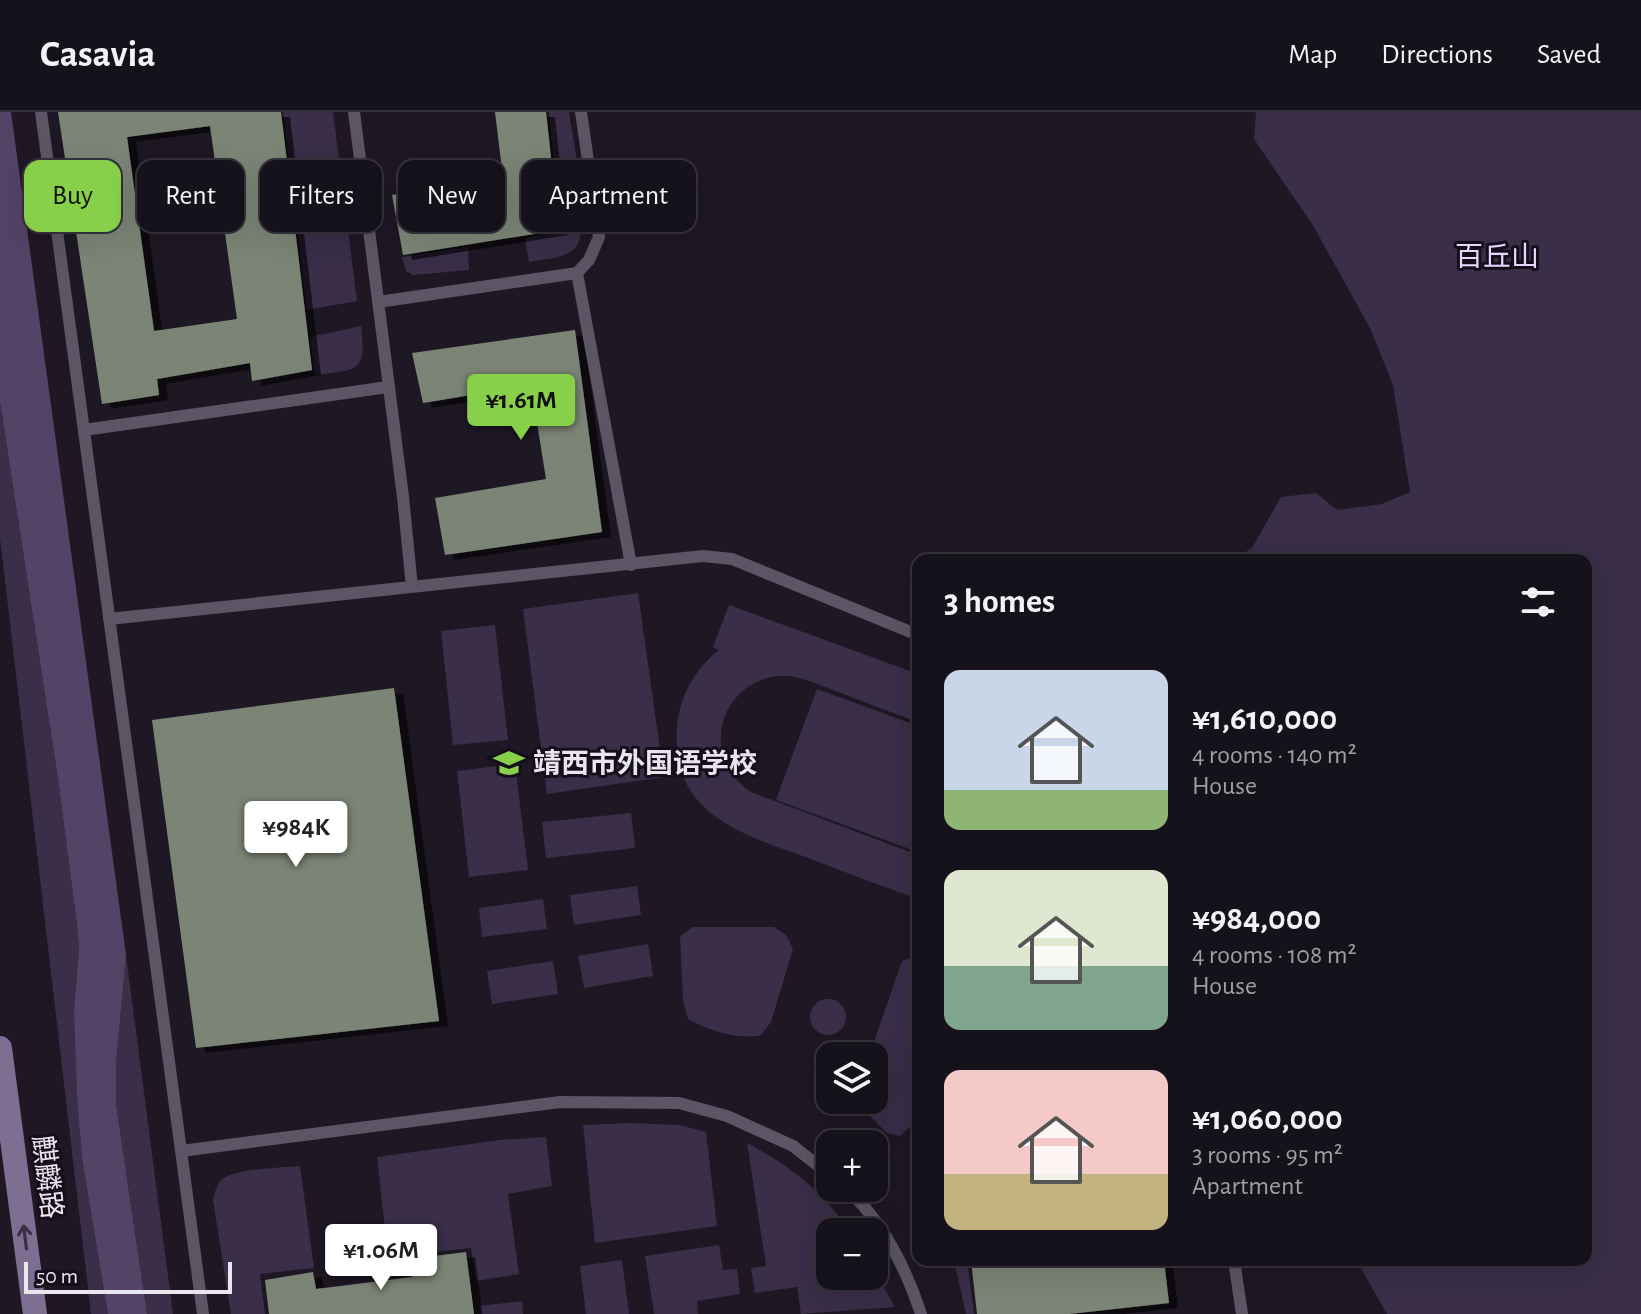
<!DOCTYPE html>
<meta charset="utf-8">
<style>
body{margin:0;font-family:"Alegreya Sans","Noto Sans SC",sans-serif;background:#1f1b25;color:#f1f3f6;height:100vh;display:flex;flex-direction:column;font-size:30px;white-space:nowrap}
*{box-sizing:border-box;margin:0}
p{font-size:26px;color:#9e9ea3}
.icon{flex:none;width:44px;height:44px;fill:none;stroke:currentColor;stroke-width:2;stroke-linecap:round;stroke-linejoin:round}
.map{position:relative;flex:1;overflow:hidden}
.drawer{position:absolute;left:912px;top:442px;width:680px;height:712px;display:flex;flex-direction:column;background:#16121c;border-radius:16px;box-shadow:0 8px 32px #0002,0 0 0 2px #35323b}
.drawer>*{flex:none}
.guide{position:absolute;left:24px;top:48px;width:760px;height:72px;display:flex;gap:16px}
.controls{position:absolute;left:816px;top:930px;display:grid;gap:16px}
.controls a{display:grid;place-items:center;width:72px;height:72px;border-radius:16px;background:#16121c;box-shadow:0 8px 32px #0002,0 0 0 2px #35323b;font-size:40px}
.scale{position:absolute;left:24px;bottom:20px;width:208px;box-sizing:border-box;padding-left:8px;border:4px solid #eae6ef;border-top:0;font-size:22px;line-height:28px;white-space:nowrap;color:#eae6ef;-webkit-text-stroke:6px #150f1c;paint-order:stroke}
.price{position:absolute;translate:-50% -68px;padding:0 18px;border-radius:8px;background:#fff;color:#222;font-size:26px;line-height:52px;filter:drop-shadow(0 2px 4px #0008)}
.price::after{content:'';position:absolute;left:50%;top:48px;width:24px;height:18px;margin-left:-12px;background:inherit;clip-path:polygon(0 0,100% 0,50% 100%)}
.price.active{background:#88cf4a;color:#111}
ul{padding:0;list-style:none}
li{display:flex;align-items:center;gap:24px;height:200px;padding:0 32px}
li span{display:grid;place-items:center;flex:none;width:224px;height:160px;border-radius:16px;color:#555}
li>.icon{margin-inline-start:auto}
span .icon{width:96px;height:96px;fill:#fffc;stroke-width:1}
li b{font-size:34px}
h2{display:flex;justify-content:space-between;align-items:center;height:96px;padding:0 32px;font-size:34px}
.pill{padding:0 28px;border-radius:16px;background:#16121c;box-shadow:0 8px 32px #0002,0 0 0 2px #35323b;font-size:28px;line-height:72px}
.pill.active{background:#88cf4a;color:#111}
header{display:flex;align-items:center;gap:48px;box-sizing:border-box;height:112px;padding:0 40px;background:#16121c;border-bottom:2px solid #35323b}
header strong{font-size:38px}
nav{display:flex;gap:44px;margin-inline-start:auto;font-size:28px}
.map>svg:first-child{display:block}
</style>
<header>
<strong>Casavia</strong>
<nav><a>Map</a><a>Directions</a><a>Saved</a></nav>
</header>
<div class="map">
<svg width="1641" height="1202" viewBox="0 0 1641 1202">
<defs>
<filter id="shadow"><feDropShadow dx="9" dy="5" stdDeviation="0" flood-color="#0009"/></filter>
</defs>
<rect width="100%" height="100%" fill="#1e1825"/>
<!-- green -->
<path fill="#3a2e48" d="M 283,0 L 333,0 L 357,189 L 307,198 Z
M 549,0 L 569,0 C 573,26 591,116 576,135 C 565,147 545,147 529,150 L 525,126 L 561,120 Z
M 1256,0 L 1641,0 L 1641,1202 L 1387,1202 L 1356,1148 L 1586,1148 L 1586,448 L 1233,448 L 1252,436 L 1281,385 L 1316,381 L 1337,398 L 1382,392 L 1410,380 L 1393,273 L 1370,216 L 1314,115 L 1254,27 Z
M 468,135 L 469,158 L 413,163 L 406,159 L 402,145 Z
M 361,214 C 367,262 357,257 315,263 L 310,225 Z
M 0,290 L 58,667 L 77,813 L 79,836 L 74,898 L 82,1046 L 108,1202 L 91,1202 L 0,426 Z
M 638,481 L 664,665 L 547,682 L 523,497 Z
M 729,493 L 918,562 L 918,610 C 891,600 863,590 836,579 C 821,574 805,566 789,564 C 754,561 723,588 721,622 C 719,646 731,667 751,680 L 918,743 L 918,787 C 881,774 845,760 808,746 C 745,723 670,703 677,617 C 679,585 694,558 719,538 L 713,535 Z
M 495,513 L 508,628 L 453,633 L 441,519 Z
M 817,577 L 918,614 L 918,740 L 776,688 Z
M 515,652 L 528,758 L 469,765 L 457,659 Z
M 631,701 L 635,736 L 546,746 L 542,710 Z
M 637,774 L 641,803 L 574,813 L 570,783 Z
M 543,787 L 547,817 L 482,825 L 479,796 Z
M 693,815 L 774,815 L 786,823 L 793,837 L 771,910 L 761,923 C 738,928 709,919 688,907 L 683,888 L 680,824 Z
M 648,832 L 653,864 L 584,876 L 578,844 Z
M 126,843 L 173,1202 L 147,1202 L 116,992 L 116,952 Z
M 915,845 L 918,847 L 918,1007 L 900,1024 L 887,1021 L 858,992 L 857,988 L 874,988 L 874,944 L 869,944 L 902,849 Z
M 553,849 L 558,882 L 492,892 L 487,859 Z
M810 905a18 18 0 1 1 36 0a18 18 0 1 1-36 0Z
M 631,1011 L 679,1013 L 706,1020 L 717,1114 L 595,1131 L 583,1013 Z
M 546,1025 L 552,1074 L 508,1082 L 519,1162 L 476,1169 L 471,1136 L 405,1143 L 408,1161 L 390,1163 L 377,1045 L 500,1028 Z
M 747,1031 C 790,1054 823,1079 850,1120 L 830,1120 L 830,1164 L 874,1164 L 874,1158 L 895,1195 L 801,1202 L 797,1175 L 755,1181 L 751,1156 L 766,1154 Z
M 300,1054 L 314,1156 L 260,1162 L 265,1202 L 231,1202 L 213,1088 C 215,1080 217,1070 224,1066 C 238,1056 281,1056 300,1054 Z
M 719,1133 L 723,1158 L 737,1157 L 740,1182 L 697,1189 L 698,1202 L 654,1202 L 645,1144 Z
M 622,1148 L 629,1202 L 586,1202 L 580,1154 Z
M 951,1148 L 967,1148 L 974,1202 L 966,1202 L 956,1157 Z
M 522,1189 L 523,1202 L 480,1202 L 479,1194 Z"/>
<!-- water -->
<path fill="#534366" d="M 0,0 L 11,0 L 126,843 L 116,952 L 116,992 L 147,1202 L 108,1202 L 82,1046 L 77,982 L 74,898 L 79,836 L 77,813 L 58,667 L 0,290 Z"/>
<!-- building -->
<path fill="#7b8575" fill-rule="evenodd" filter="url(#shadow)" d="M 58,0 L 281,0 L 312,258 L 252,269 L 250,251 L 157,267 L 159,283 L 102,292 ZM 210,14 L 237,207 L 154,219 L 127,25 Z
M 495,0 L 546,0 L 559,118 L 403,143 L 392,83 L 503,66 Z
M 575,218 L 602,420 L 445,443 L 435,386 L 546,367 L 531,273 L 423,291 L 412,241 Z
M 394,576 L 439,909 L 196,936 L 152,608 Z
M 466,1140 L 474,1202 L 269,1202 L 265,1168 L 313,1160 L 316,1177 L 412,1165 L 410,1147 Z
M 971,1148 L 1164,1148 L 1169,1191 L 1069,1202 L 977,1202 Z"/>
<g fill="none" stroke-linecap="round" stroke-linejoin="round">
<!-- lane -->
<path stroke="#5c5565" stroke-width="12" d="M 41,0 L 203,1202
M 354,0 L 403,385 L 412,475
M 581,0 L 599,125 L 589,148 L 577,161 L 631,453
M 378,190 L 577,161
M 84,318 L 388,275
M 109,507 L 703,444 L 732,447 L 918,523
M 181,1039 L 560,990 L 679,991 L 727,1004 L 793,1034 L 830,1063
M 846,1076 C 882,1109 906,1156 921,1202
M 1234,1148 L 1242,1202"/>
<!-- secondary -->
<path stroke="#7e6e92" stroke-width="24" d="M 0,936 L 35,1202"/>
</g>
<!-- one-way arrows -->
<defs><path id="oneway-shaft" d="M-6 0H5M1.5-3L5.5 0L1.5 3" fill="none" stroke-width="1.6" stroke-linecap="round" stroke-linejoin="round" transform="scale(2)"/></defs>
<use stroke="#3a3045" href="#oneway-shaft" transform="translate(25 1125) rotate(-97)"/>
<!-- icons -->
<defs>
<g id="school-bare" transform="scale(2.4)"><path d="M0-5L7-2L0 1L-7-2ZM-4 1L0 2.5L4 1V4Q0 6-4 4Z" fill="#88cf4a" stroke="#150f1c" stroke-width="2.5" paint-order="stroke"/></g>
</defs>
<g fill-rule="evenodd">
<use href="#school-bare" x="509" y="651"/>
</g>
<g text-anchor="middle" stroke-width="6" stroke-linejoin="round" paint-order="stroke">
<!-- park labels -->
<g font-size="28" fill="#e6d6fc" stroke="#150f1c">
<text x="1497" y="154">百丘山</text>
</g>
<!-- poi labels -->
<g font-size="28" font-weight="bold" fill="#eae6ef" stroke="#150f1c" text-anchor="start">
<text x="533" y="661">靖西市外国语学校</text>
</g>
<!-- street labels -->
<g font-size="28" fill="#eae6ef" stroke="#150f1c">
<text transform="translate(48 1065) rotate(83)" y="10">麒麟路</text>
</g>
</g>
</svg>
<div class="controls">
<a><svg class="icon" aria-label="layers" viewBox="0 0 24 24"><path d="M12 4l9 5-9 5-9-5zM3 14l9 5 9-5"/></svg></a>
<a>+</a>
<a>−</a>
</div>
<div class="scale">50 m</div>
<b class="price active" style="left:521px;top:330px">¥1.61M</b>
<b class="price" style="left:296px;top:757px">¥984K</b>
<b class="price" style="left:381px;top:1180px">¥1.06M</b>
<div class="guide">
<a class="pill active">Buy</a>
<a class="pill">Rent</a>
<a class="pill">Filters</a>
<a class="pill">New</a>
<a class="pill">Apartment</a>
</div>
<section class="drawer">
<h2>3 homes<svg class="icon" aria-label="filters" viewBox="0 0 24 24"><path d="M4 7h16M4 17h16"/><circle cx="9" cy="7" r="2"/><circle cx="15" cy="17" r="2"/></svg></h2>
<ul>
<li><span style="background:linear-gradient(#c9d6e8 75%,#8fb573 0)"><svg class="icon" aria-label="home" viewBox="0 0 24 24"><path d="M3 11l9-7 9 7M6 9v11h12V9"/></svg></span><div><b>¥1,610,000</b><p>4 rooms · 140 m²</p><p>House</p></div></li>
<li><span style="background:linear-gradient(#dfe7d0 60%,#7fa58c 0)"><svg class="icon" aria-label="home" viewBox="0 0 24 24"><path d="M3 11l9-7 9 7M6 9v11h12V9"/></svg></span><div><b>¥984,000</b><p>4 rooms · 108 m²</p><p>House</p></div></li>
<li><span style="background:linear-gradient(#f6c9c9 65%,#c2b280 0)"><svg class="icon" aria-label="home" viewBox="0 0 24 24"><path d="M3 11l9-7 9 7M6 9v11h12V9"/></svg></span><div><b>¥1,060,000</b><p>3 rooms · 95 m²</p><p>Apartment</p></div></li>
</ul>
</section>
</div>
